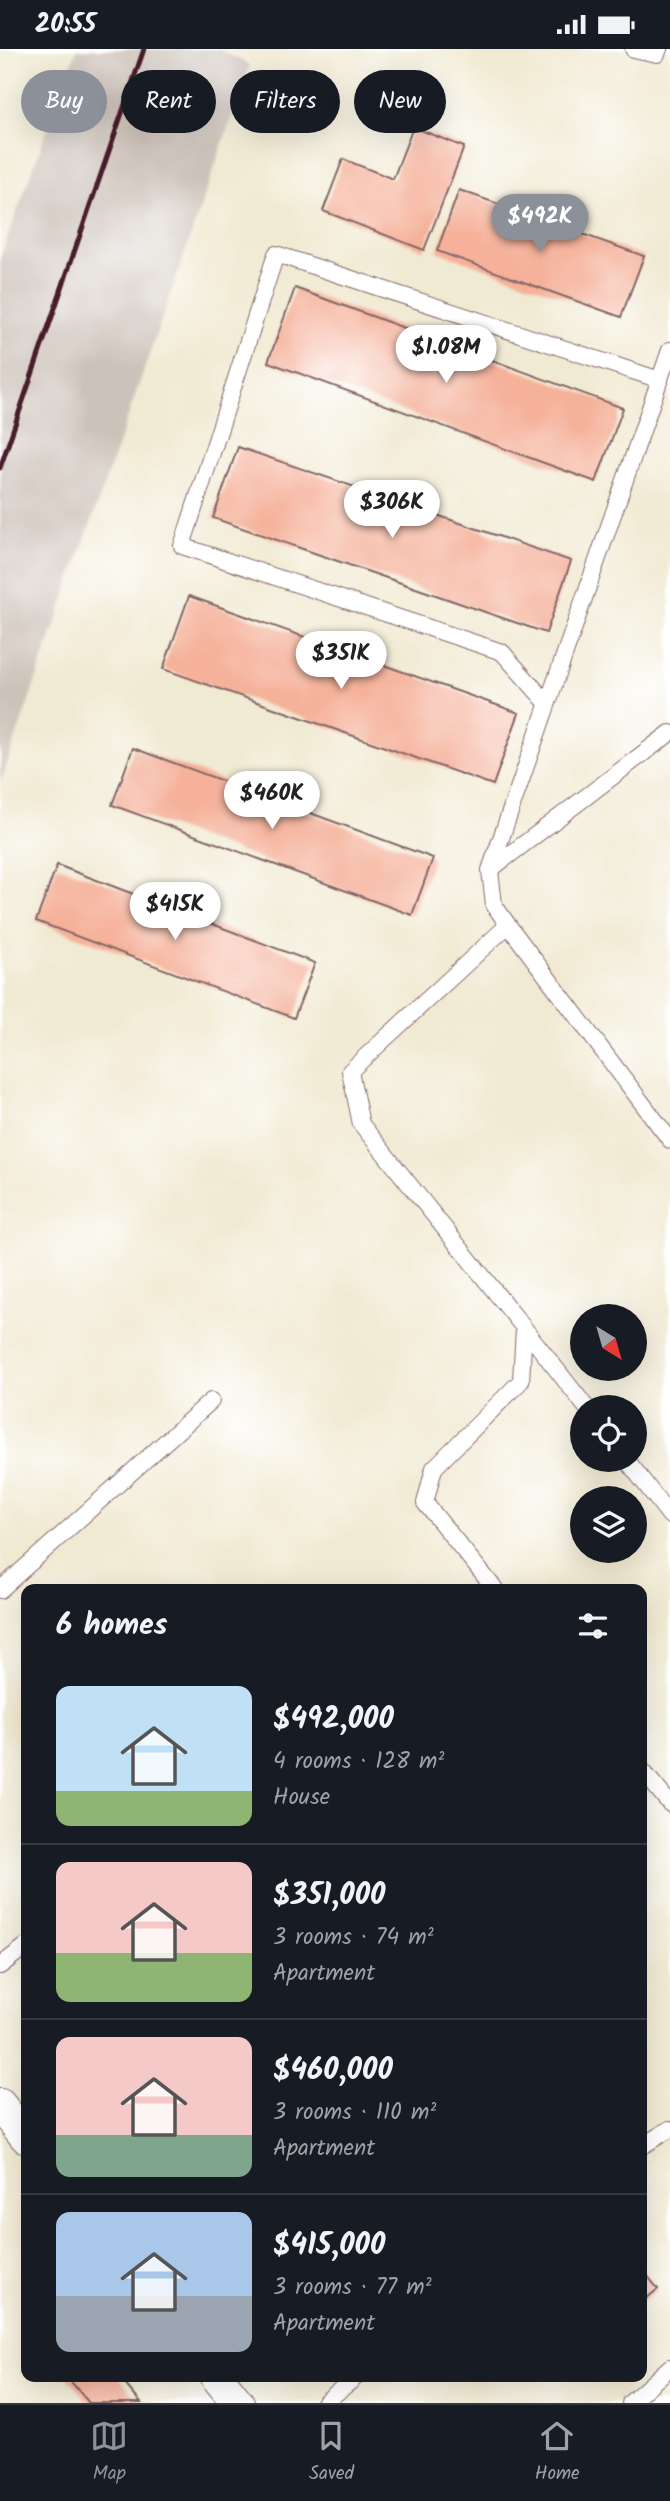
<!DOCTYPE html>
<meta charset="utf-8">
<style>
body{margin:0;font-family:Kalam,sans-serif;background:#20242c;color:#f1f3f6;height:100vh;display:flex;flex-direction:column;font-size:26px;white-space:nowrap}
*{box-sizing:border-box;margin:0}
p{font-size:23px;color:#9ea1a6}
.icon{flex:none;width:38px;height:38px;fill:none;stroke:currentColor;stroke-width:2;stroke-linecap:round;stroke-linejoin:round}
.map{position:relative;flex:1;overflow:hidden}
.side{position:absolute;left:21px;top:1535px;width:626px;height:798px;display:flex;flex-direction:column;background:#171b24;border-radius:14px;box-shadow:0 7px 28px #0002}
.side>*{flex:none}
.guide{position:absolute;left:21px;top:21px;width:628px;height:63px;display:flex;gap:14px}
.needle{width:46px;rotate:143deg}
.buttons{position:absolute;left:570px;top:1255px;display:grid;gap:14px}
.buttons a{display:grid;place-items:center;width:77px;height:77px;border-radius:50%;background:#171b24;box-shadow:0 7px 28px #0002;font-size:35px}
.price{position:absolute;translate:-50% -60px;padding:0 16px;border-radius:24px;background:#fff;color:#222;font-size:23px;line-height:46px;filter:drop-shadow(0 2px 4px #0008)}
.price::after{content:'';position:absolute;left:50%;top:42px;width:21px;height:16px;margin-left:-10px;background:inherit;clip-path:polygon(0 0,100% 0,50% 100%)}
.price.selected{background:#8c9099;color:#fff}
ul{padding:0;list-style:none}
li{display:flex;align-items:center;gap:21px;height:175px;padding:0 35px}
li+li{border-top:2px solid #363941}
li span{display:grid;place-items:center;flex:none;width:196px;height:140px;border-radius:14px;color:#555}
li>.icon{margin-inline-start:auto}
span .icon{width:84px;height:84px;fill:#fffc;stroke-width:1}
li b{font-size:30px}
h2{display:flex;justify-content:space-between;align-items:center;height:84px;padding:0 35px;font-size:30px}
.pill{padding:0 24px;border-radius:32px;background:#171b24;box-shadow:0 7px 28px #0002;font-size:24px;line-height:63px}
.pill.selected{background:#8c9099;color:#fff}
.status{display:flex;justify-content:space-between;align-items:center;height:49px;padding:0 35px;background:#171b24;direction:ltr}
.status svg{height:19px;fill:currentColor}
.dock{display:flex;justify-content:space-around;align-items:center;height:98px;border-top:2px solid #363941;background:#171b24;font-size:19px;color:#9ea1a6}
.dock a{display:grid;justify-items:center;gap:4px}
.dock .selected{color:#8c9099}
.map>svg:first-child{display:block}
</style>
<div class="status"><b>20:55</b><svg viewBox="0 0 49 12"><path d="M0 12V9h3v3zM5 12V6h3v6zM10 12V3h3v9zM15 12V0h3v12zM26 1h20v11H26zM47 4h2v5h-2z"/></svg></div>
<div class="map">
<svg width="670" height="2354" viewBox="0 0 670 2354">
<rect width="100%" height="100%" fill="#fff"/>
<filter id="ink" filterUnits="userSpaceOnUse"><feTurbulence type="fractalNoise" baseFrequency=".0143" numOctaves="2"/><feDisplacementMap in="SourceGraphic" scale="14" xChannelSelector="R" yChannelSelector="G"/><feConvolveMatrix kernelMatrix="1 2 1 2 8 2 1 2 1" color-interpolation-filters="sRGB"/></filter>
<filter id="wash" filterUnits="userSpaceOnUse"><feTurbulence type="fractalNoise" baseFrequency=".00686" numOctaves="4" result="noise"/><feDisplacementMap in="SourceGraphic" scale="28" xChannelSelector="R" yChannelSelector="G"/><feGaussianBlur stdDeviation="1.57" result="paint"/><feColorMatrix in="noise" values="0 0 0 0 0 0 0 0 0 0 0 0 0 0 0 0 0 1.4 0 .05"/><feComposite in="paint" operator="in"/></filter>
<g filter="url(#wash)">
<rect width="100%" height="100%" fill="#f1ead3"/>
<!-- railway -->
<path fill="#cdc2b9" d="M 77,0 L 218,0 L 250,16 L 0,735 L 0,209 Z"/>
<g id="blocks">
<!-- building -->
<path fill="#f5b19a" d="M 413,78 L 464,98 L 424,201 L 323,162 L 343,110 L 393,130 Z
M 459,141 L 644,207 L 621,268 L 437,202 Z
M 295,239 L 623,359 L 596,433 L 268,313 Z
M 238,398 L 571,512 L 546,584 L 213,469 Z
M 189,547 L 519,664 L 493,736 L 163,620 Z
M 133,699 L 433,809 L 412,866 L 112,756 Z
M 57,816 L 315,914 L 294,969 L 36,872 Z
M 642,2220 L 658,2240 L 642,2253 Z
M 67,2328 L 119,2328 L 141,2354 L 89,2354 Z"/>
</g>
</g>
<g filter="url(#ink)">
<use href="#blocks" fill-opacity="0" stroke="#846666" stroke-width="2"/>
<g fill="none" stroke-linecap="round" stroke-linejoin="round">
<!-- service casing -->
<g stroke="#846666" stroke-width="18">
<path id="service" d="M 633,0 L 657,5 L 659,0
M 670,301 L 490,821 L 494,856 L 508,876 L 670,1091
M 547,654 L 502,603 L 182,497 L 276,205 L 660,331
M 491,820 L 670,684
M 524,1279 L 586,1358
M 626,1410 L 670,1467
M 495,1540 L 425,1454 L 434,1419 L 521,1332 L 524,1279 L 361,1075 L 350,1022 L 508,876
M 0,1541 L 211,1352
M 642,1721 L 670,1755
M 0,1917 L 26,1897
M 642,2097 L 670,2080
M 324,2354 L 356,2328
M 630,2354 L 670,2318"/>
</g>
<!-- minor casing -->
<g stroke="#846666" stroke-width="34">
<path id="minor" d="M 0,2056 L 26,2088
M 217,2328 L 238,2354"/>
</g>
<!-- service -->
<use href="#service" stroke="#fff" stroke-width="16"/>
<!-- minor -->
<use href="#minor" stroke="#fff" stroke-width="32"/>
<!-- rail -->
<path stroke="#4a1f2b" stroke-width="5" d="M 0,419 L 144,0"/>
</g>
</g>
</svg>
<div class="buttons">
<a><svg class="needle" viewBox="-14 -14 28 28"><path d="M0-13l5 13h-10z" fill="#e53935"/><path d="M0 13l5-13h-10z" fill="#9ea1a6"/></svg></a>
<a><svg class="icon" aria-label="locate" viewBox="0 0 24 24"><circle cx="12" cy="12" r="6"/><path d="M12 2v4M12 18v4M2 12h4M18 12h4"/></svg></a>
<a><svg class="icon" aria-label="layers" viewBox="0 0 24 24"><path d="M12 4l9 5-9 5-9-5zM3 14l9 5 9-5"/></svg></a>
</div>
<b class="price selected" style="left:540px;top:205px">$492K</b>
<b class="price" style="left:446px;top:336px">$1.08M</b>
<b class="price" style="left:392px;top:491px">$306K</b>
<b class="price" style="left:341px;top:642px">$351K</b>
<b class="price" style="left:272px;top:782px">$460K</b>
<b class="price" style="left:175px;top:893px">$415K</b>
<div class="guide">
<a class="pill selected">Buy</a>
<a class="pill">Rent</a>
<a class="pill">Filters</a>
<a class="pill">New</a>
</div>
<section class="side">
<h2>6 homes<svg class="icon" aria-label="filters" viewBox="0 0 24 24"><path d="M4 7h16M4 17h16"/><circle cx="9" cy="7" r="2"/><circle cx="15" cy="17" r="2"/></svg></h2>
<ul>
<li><span style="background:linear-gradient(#bfe0f5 75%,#8fb573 0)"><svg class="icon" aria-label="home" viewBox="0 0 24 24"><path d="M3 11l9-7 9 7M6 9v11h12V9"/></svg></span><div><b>$492,000</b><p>4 rooms · 128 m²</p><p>House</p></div></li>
<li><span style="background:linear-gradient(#f6c9c9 65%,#8fb573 0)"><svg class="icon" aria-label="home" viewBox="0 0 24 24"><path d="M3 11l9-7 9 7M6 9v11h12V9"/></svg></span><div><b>$351,000</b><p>3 rooms · 74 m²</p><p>Apartment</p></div></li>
<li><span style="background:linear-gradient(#f6c9c9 70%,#7fa58c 0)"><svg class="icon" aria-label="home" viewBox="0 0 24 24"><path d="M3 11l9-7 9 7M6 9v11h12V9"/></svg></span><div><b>$460,000</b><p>3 rooms · 110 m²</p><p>Apartment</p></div></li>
<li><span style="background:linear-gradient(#a9c7e8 60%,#9aa5b1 0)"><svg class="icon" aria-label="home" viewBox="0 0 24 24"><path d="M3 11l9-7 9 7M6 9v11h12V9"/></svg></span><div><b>$415,000</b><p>3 rooms · 77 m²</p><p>Apartment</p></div></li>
</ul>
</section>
</div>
<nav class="dock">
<a class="selected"><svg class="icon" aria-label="map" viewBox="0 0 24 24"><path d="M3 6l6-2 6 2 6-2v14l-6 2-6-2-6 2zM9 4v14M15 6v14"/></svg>Map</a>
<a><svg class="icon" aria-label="saved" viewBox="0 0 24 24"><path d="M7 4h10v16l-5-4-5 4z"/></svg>Saved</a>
<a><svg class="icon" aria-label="home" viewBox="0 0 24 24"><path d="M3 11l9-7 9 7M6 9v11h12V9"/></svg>Home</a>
</nav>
